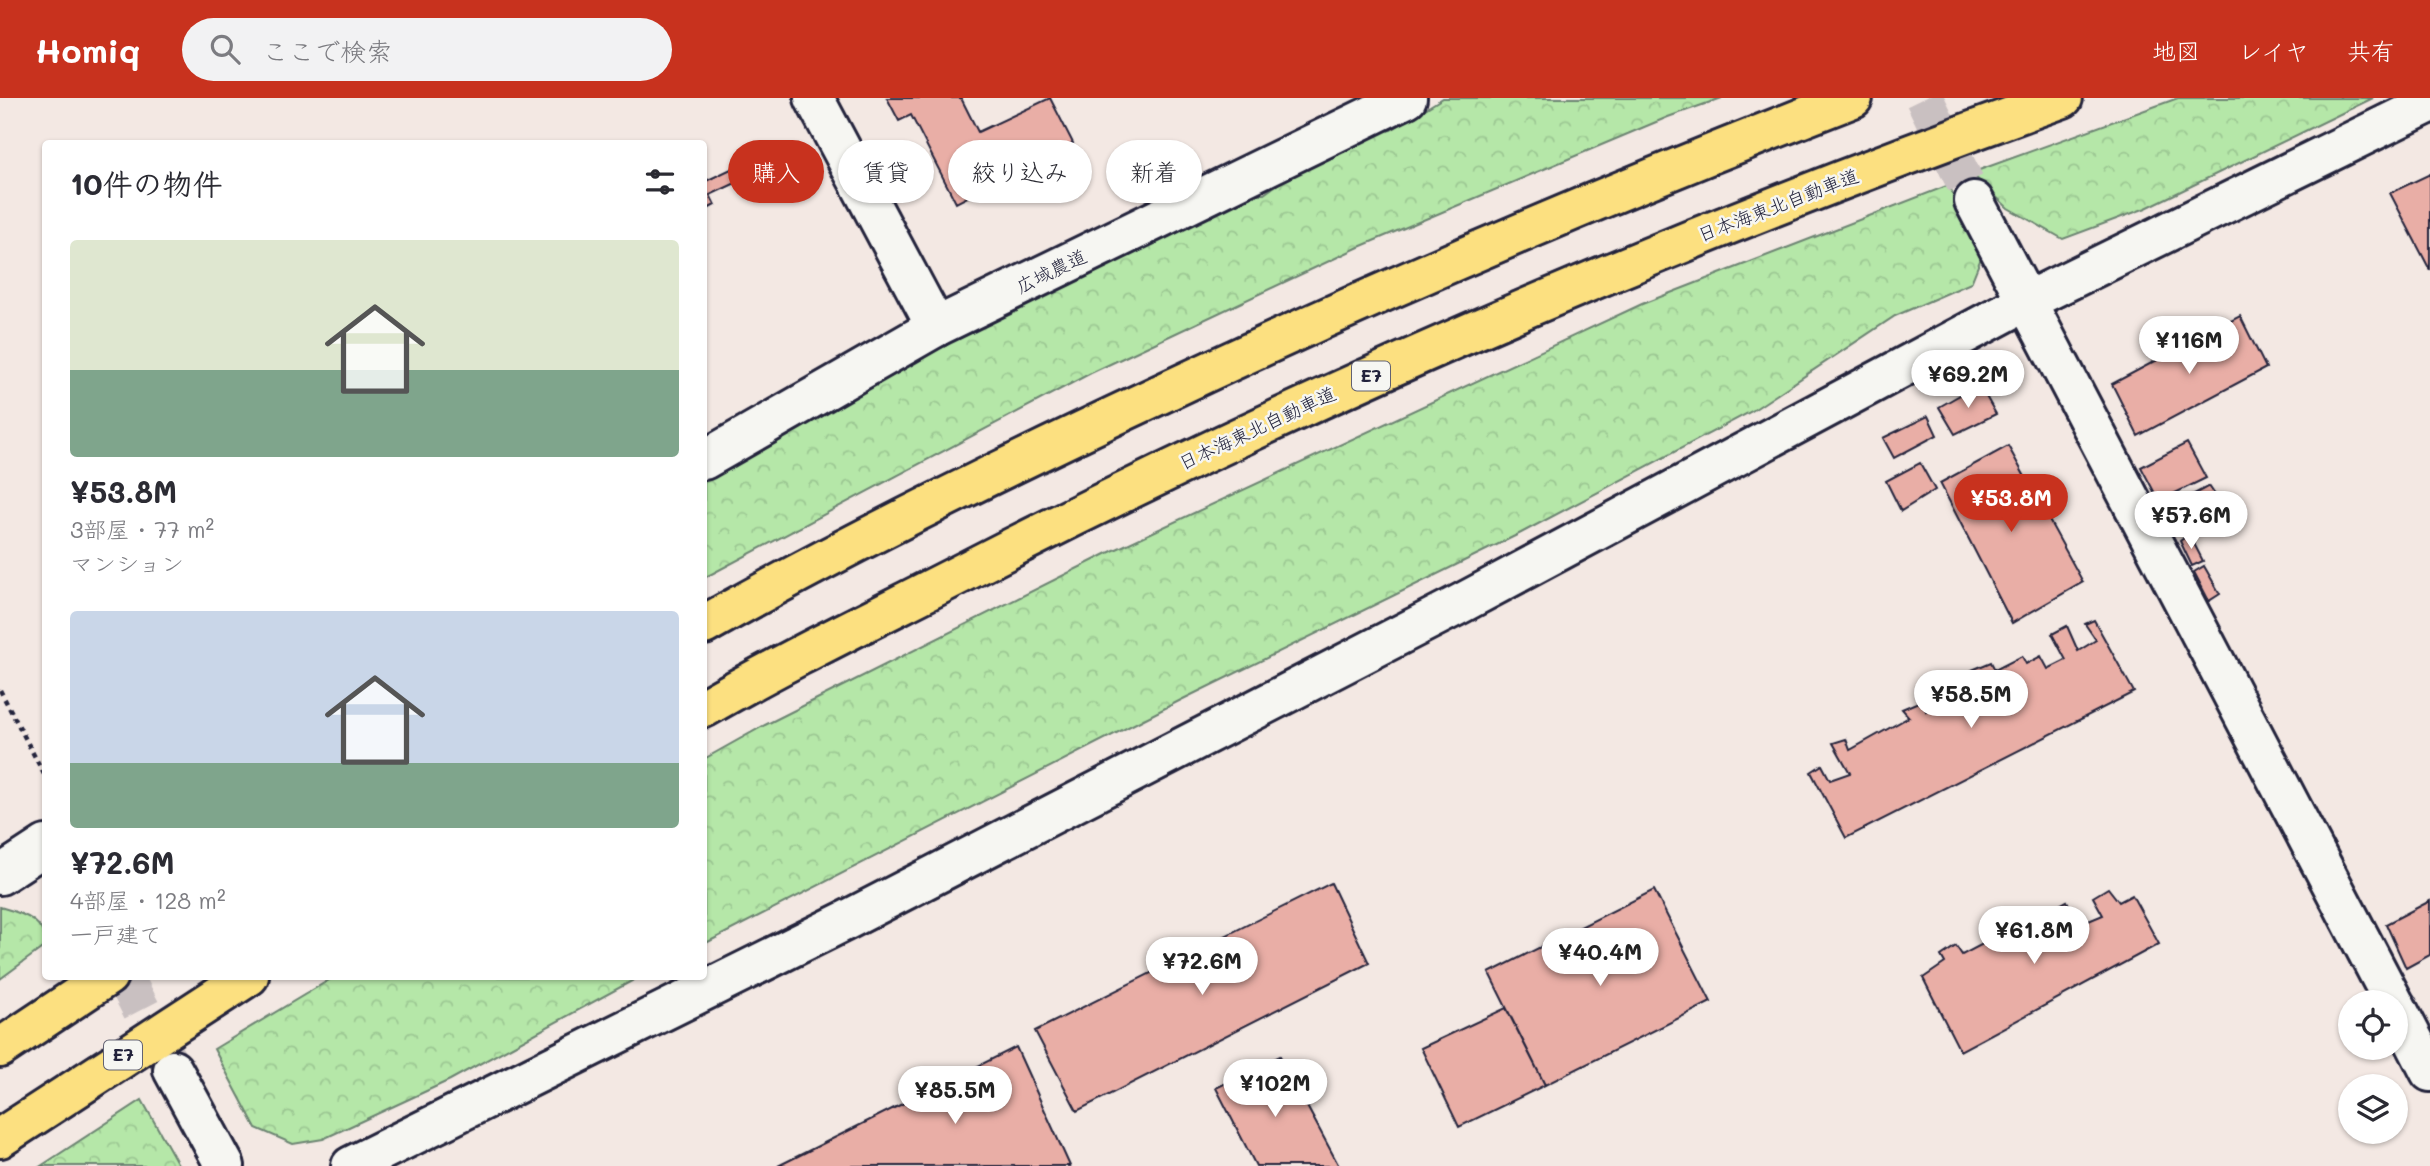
<!DOCTYPE html>
<html lang="ja">
<meta charset="utf-8">
<style>
body{margin:0;font-family:Mali,"Klee One",sans-serif;background:#f2f2f3;color:#2b2b33;height:100vh;display:flex;flex-direction:column;font-size:26px;white-space:nowrap}
*{box-sizing:border-box;margin:0}
p{font-size:23px;color:#7c7c81}
.icon{flex:none;width:38px;height:38px;fill:none;stroke:currentColor;stroke-width:2;stroke-linecap:round;stroke-linejoin:round}
.map{position:relative;flex:1;overflow:hidden}
.panel{position:absolute;left:42px;top:42px;width:665px;height:840px;display:flex;flex-direction:column;background:#fff;border-radius:7px;box-shadow:0 2px 5px #0004}
.panel>*{flex:none}
.banner{position:absolute;left:728px;top:42px;width:665px;height:63px;display:flex;gap:14px}
.fabs{position:absolute;left:2338px;top:892px;display:grid;gap:14px}
.fabs a{display:grid;place-items:center;width:70px;height:70px;border-radius:50%;background:#fff;box-shadow:0 2px 5px #0004;font-size:35px}
.price{position:absolute;translate:-50% -60px;padding:0 16px;border-radius:24px;background:#fff;color:#222;font-size:23px;line-height:46px;filter:drop-shadow(0 2px 4px #0008)}
.price::after{content:'';position:absolute;left:50%;top:42px;width:21px;height:16px;margin-left:-10px;background:inherit;clip-path:polygon(0 0,100% 0,50% 100%)}
.price.active{background:#c8321e;color:#fff}
ul{padding:0;list-style:none}
li{display:grid;align-content:center;gap:14px;height:371px;padding:0 28px}
li span{display:grid;place-items:center;height:217px;border-radius:7px;color:#555}
li>.icon{margin-inline-start:auto}
span .icon{width:126px;height:126px;fill:#fffc;stroke-width:1}
li b{font-size:30px}
h2{display:flex;justify-content:space-between;align-items:center;height:84px;padding:0 28px;font-size:30px}
.chip{padding:0 24px;border-radius:32px;background:#fff;box-shadow:0 2px 5px #0004;font-size:24px;line-height:63px}
.chip.active{background:#c8321e;color:#fff}
header{display:flex;align-items:center;gap:42px;box-sizing:border-box;height:98px;padding:0 35px;background:#c8321e;color:#fff}
header strong{font-size:33px}
nav{display:flex;gap:38px;margin-inline-start:auto;font-size:24px}
.search{width:490px;height:63px;background:#f2f2f3;display:flex;align-items:center;gap:18px;box-sizing:border-box;padding:0 24px;border-radius:38px;color:#7c7c81;font-size:26px}
.map>svg:first-child{display:block}
</style>
<header>
<strong>Homiq</strong>
<div class="search"><svg class="icon" aria-label="search" viewBox="0 0 24 24"><circle cx="10" cy="10" r="6"/><path d="M15 15l6 6"/></svg>ここで検索</div>
<nav><a>地図</a><a>レイヤ</a><a>共有</a></nav>
</header>
<div class="map">
<svg width="2430" height="1068" viewBox="0 0 2430 1068">
<defs>
<pattern id="forest-crowns" width="20" height="18" patternUnits="userSpaceOnUse" patternTransform="scale(1.75)"><rect width="20" height="18" fill="#b5e7a8"/><path d="M2 6a3 3 0 1 1 6 0M12 15a3 3 0 1 1 6 0" fill="none" stroke="#9bc692"/></pattern>
</defs>
<rect width="100%" height="100%" fill="#f3e8e3"/>
<filter id="ink" filterUnits="userSpaceOnUse"><feTurbulence type="fractalNoise" baseFrequency=".0143" numOctaves="2"/><feDisplacementMap in="SourceGraphic" scale="14" xChannelSelector="R" yChannelSelector="G"/><feConvolveMatrix kernelMatrix="1 2 1 2 8 2 1 2 1" color-interpolation-filters="sRGB"/></filter>
<g filter="url(#ink)">
<!-- forest -->
<path fill="url(#forest-crowns)" stroke="#6c8472" stroke-width="2" d="M 1443,0 L 1722,0 L 1668,19 L 1359,149 L 1091,275 L 704,480 L 704,373 L 1220,96 L 1264,96 L 1344,38 L 1391,32 Z
M 2178,0 L 2373,0 L 2146,110 L 2063,141 L 2008,110 L 1971,75 Z
M 1949,87 L 1981,160 L 1971,185 L 1895,218 L 1752,313 L 1521,435 L 1181,602 L 704,846 L 704,661 L 765,627 L 1108,455 L 1642,206 Z
M 0,809 C 21,815 46,821 45,848 L 0,881 Z
M 334,879 L 334,878 L 639,879 L 450,982 L 323,1041 L 293,1046 L 256,1030 L 214,951 Z
M 142,1002 L 179,1068 L 41,1068 Z"/>
<!-- building -->
<path fill="#e9aea6" stroke="#22223b" stroke-width="2" d="M 887,0 L 961,0 L 978,34 L 1050,0 L 1073,45 L 956,105 L 911,17 L 899,23 Z
M 733,70 L 740,83 L 710,97 L 715,107 L 704,113 L 704,84 Z
M 2430,76 L 2430,172 L 2390,95 Z
M 2240,218 L 2266,270 L 2138,338 L 2112,286 Z
M 1979,286 L 1996,316 L 1955,336 L 1939,309 Z
M 1928,318 L 1937,337 L 1894,360 L 1883,340 Z
M 2187,345 L 2206,380 L 2159,403 L 2141,369 Z
M 2008,348 L 2083,484 L 2012,525 L 1940,385 Z
M 1920,365 L 1935,392 L 1901,413 L 1886,383 Z
M 2209,388 L 2215,397 L 2189,413 L 2183,402 Z
M 2189,436 L 2203,463 L 2192,468 L 2180,443 Z
M 2204,468 L 2220,496 L 2209,503 L 2194,474 Z
M 2094,522 L 2134,594 L 1846,740 L 1811,674 L 1822,667 L 1830,682 L 1850,675 L 1833,645 L 1846,641 L 1850,652 L 1909,619 L 1902,611 L 1923,602 L 1926,613 L 1980,584 L 1972,572 L 1991,564 L 1995,572 L 2022,558 L 2026,566 L 2041,558 L 2048,571 L 2066,562 L 2052,536 L 2067,528 L 2078,553 L 2096,542 L 2085,526 Z
M 1331,785 L 1369,865 L 1077,1013 L 1035,933 Z
M 2108,790 L 2119,804 L 2132,797 L 2159,846 L 1960,953 L 1923,880 L 1945,865 L 1941,858 L 1956,848 L 1962,857 L 2023,825 L 2018,818 L 2035,810 L 2040,818 L 2067,803 L 2079,827 L 2103,817 L 2093,799 Z
M 1654,792 L 1711,904 L 1545,987 L 1489,875 Z
M 2430,803 L 2430,857 L 2406,870 L 2386,826 Z
M 1506,910 L 1545,987 L 1459,1029 L 1421,950 Z
M 1016,949 L 1070,1068 L 778,1068 Z
M 1280,958 L 1339,1068 L 1256,1068 L 1216,990 Z"/>
<g fill="none" stroke-linecap="round" stroke-linejoin="round">
<!-- street-tunnel -->
<path stroke="#c9c0c1" stroke-width="38" stroke-dasharray="38 19" stroke-linecap="butt" d="M 1924,0 L 1974,103
M 124,878 L 170,967"/>
<!-- street casing -->
<g stroke="#22223b" stroke-width="44">
<path id="street" d="M 814,0 L 936,229
M 1974,103 L 2394,905
M 2396,908 L 2430,974
M 173,972 L 225,1068"/>
</g>
<!-- secondary casing -->
<g stroke="#22223b" stroke-width="44">
<path id="secondary" d="M 704,362 L 936,229 L 1407,0
M 0,777 L 46,747
M 351,1068 L 847,822 L 1460,506 L 2025,204 L 2430,5"/>
</g>
<!-- highway casing -->
<g stroke="#22223b" stroke-width="44">
<path id="highway" d="M 704,527 C 849,445 1000,371 1152,300 C 1382,191 1616,92 1853,0
M 704,610 C 792,559 885,515 976,468 C 1328,288 1691,133 2063,0
M 0,950 L 108,878
M 0,1040 L 249,878"/>
</g>
<!-- path -->
<path stroke="#22223b" stroke-width="4.5" stroke-dasharray="5 5" stroke-linecap="butt" d="M 0,592 L 46,680"/>
<!-- street -->
<use href="#street" stroke="#f6f6f2" stroke-width="38"/>
<!-- secondary -->
<use href="#secondary" stroke="#f6f6f2" stroke-width="38"/>
<!-- highway -->
<use href="#highway" stroke="#fce080" stroke-width="38"/>
</g>
</g>
<g text-anchor="middle" stroke-width="5" stroke-linejoin="round" paint-order="stroke">
<!-- shield labels -->
<g fill="#f6f6f2" stroke="#626272" stroke-width="2">
<rect x="1352" y="263.5" width="38" height="29" rx="5"/>
<rect x="104" y="942.5" width="38" height="29" rx="5"/>
</g>
<g font-size="18" font-weight="bold" fill="#22223b">
<text x="1371" y="284">E7</text>
<text x="123" y="963">E7</text>
</g>
<!-- street labels -->
<g font-size="19" fill="#22223b" stroke="#f6f6f2">
<text transform="translate(1778 107) rotate(-21)" y="7">日本海東北自動車道</text>
<text transform="translate(1051 173) rotate(-26)" y="7">広域農道</text>
<text transform="translate(1257 330) rotate(-25)" y="7">日本海東北自動車道</text>
</g>
</g>
</svg>
<div class="fabs">
<a><svg class="icon" aria-label="locate" viewBox="0 0 24 24"><circle cx="12" cy="12" r="6"/><path d="M12 2v4M12 18v4M2 12h4M18 12h4"/></svg></a>
<a><svg class="icon" aria-label="layers" viewBox="0 0 24 24"><path d="M12 4l9 5-9 5-9-5zM3 14l9 5 9-5"/></svg></a>
</div>
<b class="price" style="left:2189px;top:278px">¥116M</b>
<b class="price" style="left:1968px;top:312px">¥69.2M</b>
<b class="price active" style="left:2011px;top:436px">¥53.8M</b>
<b class="price" style="left:2191px;top:453px">¥57.6M</b>
<b class="price" style="left:1971px;top:632px">¥58.5M</b>
<b class="price" style="left:2034px;top:868px">¥61.8M</b>
<b class="price" style="left:1600px;top:890px">¥40.4M</b>
<b class="price" style="left:1202px;top:899px">¥72.6M</b>
<b class="price" style="left:1275px;top:1021px">¥102M</b>
<b class="price" style="left:955px;top:1028px">¥85.5M</b>
<div class="banner">
<a class="chip active">購入</a>
<a class="chip">賃貸</a>
<a class="chip">絞り込み</a>
<a class="chip">新着</a>
</div>
<section class="panel">
<h2>10件の物件<svg class="icon" aria-label="filters" viewBox="0 0 24 24"><path d="M4 7h16M4 17h16"/><circle cx="9" cy="7" r="2"/><circle cx="15" cy="17" r="2"/></svg></h2>
<ul>
<li><span style="background:linear-gradient(#dfe7d0 60%,#7fa58c 0)"><svg class="icon" aria-label="home" viewBox="0 0 24 24"><path d="M3 11l9-7 9 7M6 9v11h12V9"/></svg></span><div><b>¥53.8M</b><p>3部屋 · 77 m²</p><p>マンション</p></div></li>
<li><span style="background:linear-gradient(#c9d6e8 70%,#7fa58c 0)"><svg class="icon" aria-label="home" viewBox="0 0 24 24"><path d="M3 11l9-7 9 7M6 9v11h12V9"/></svg></span><div><b>¥72.6M</b><p>4部屋 · 128 m²</p><p>一戸建て</p></div></li>
</ul>
</section>
</div>
